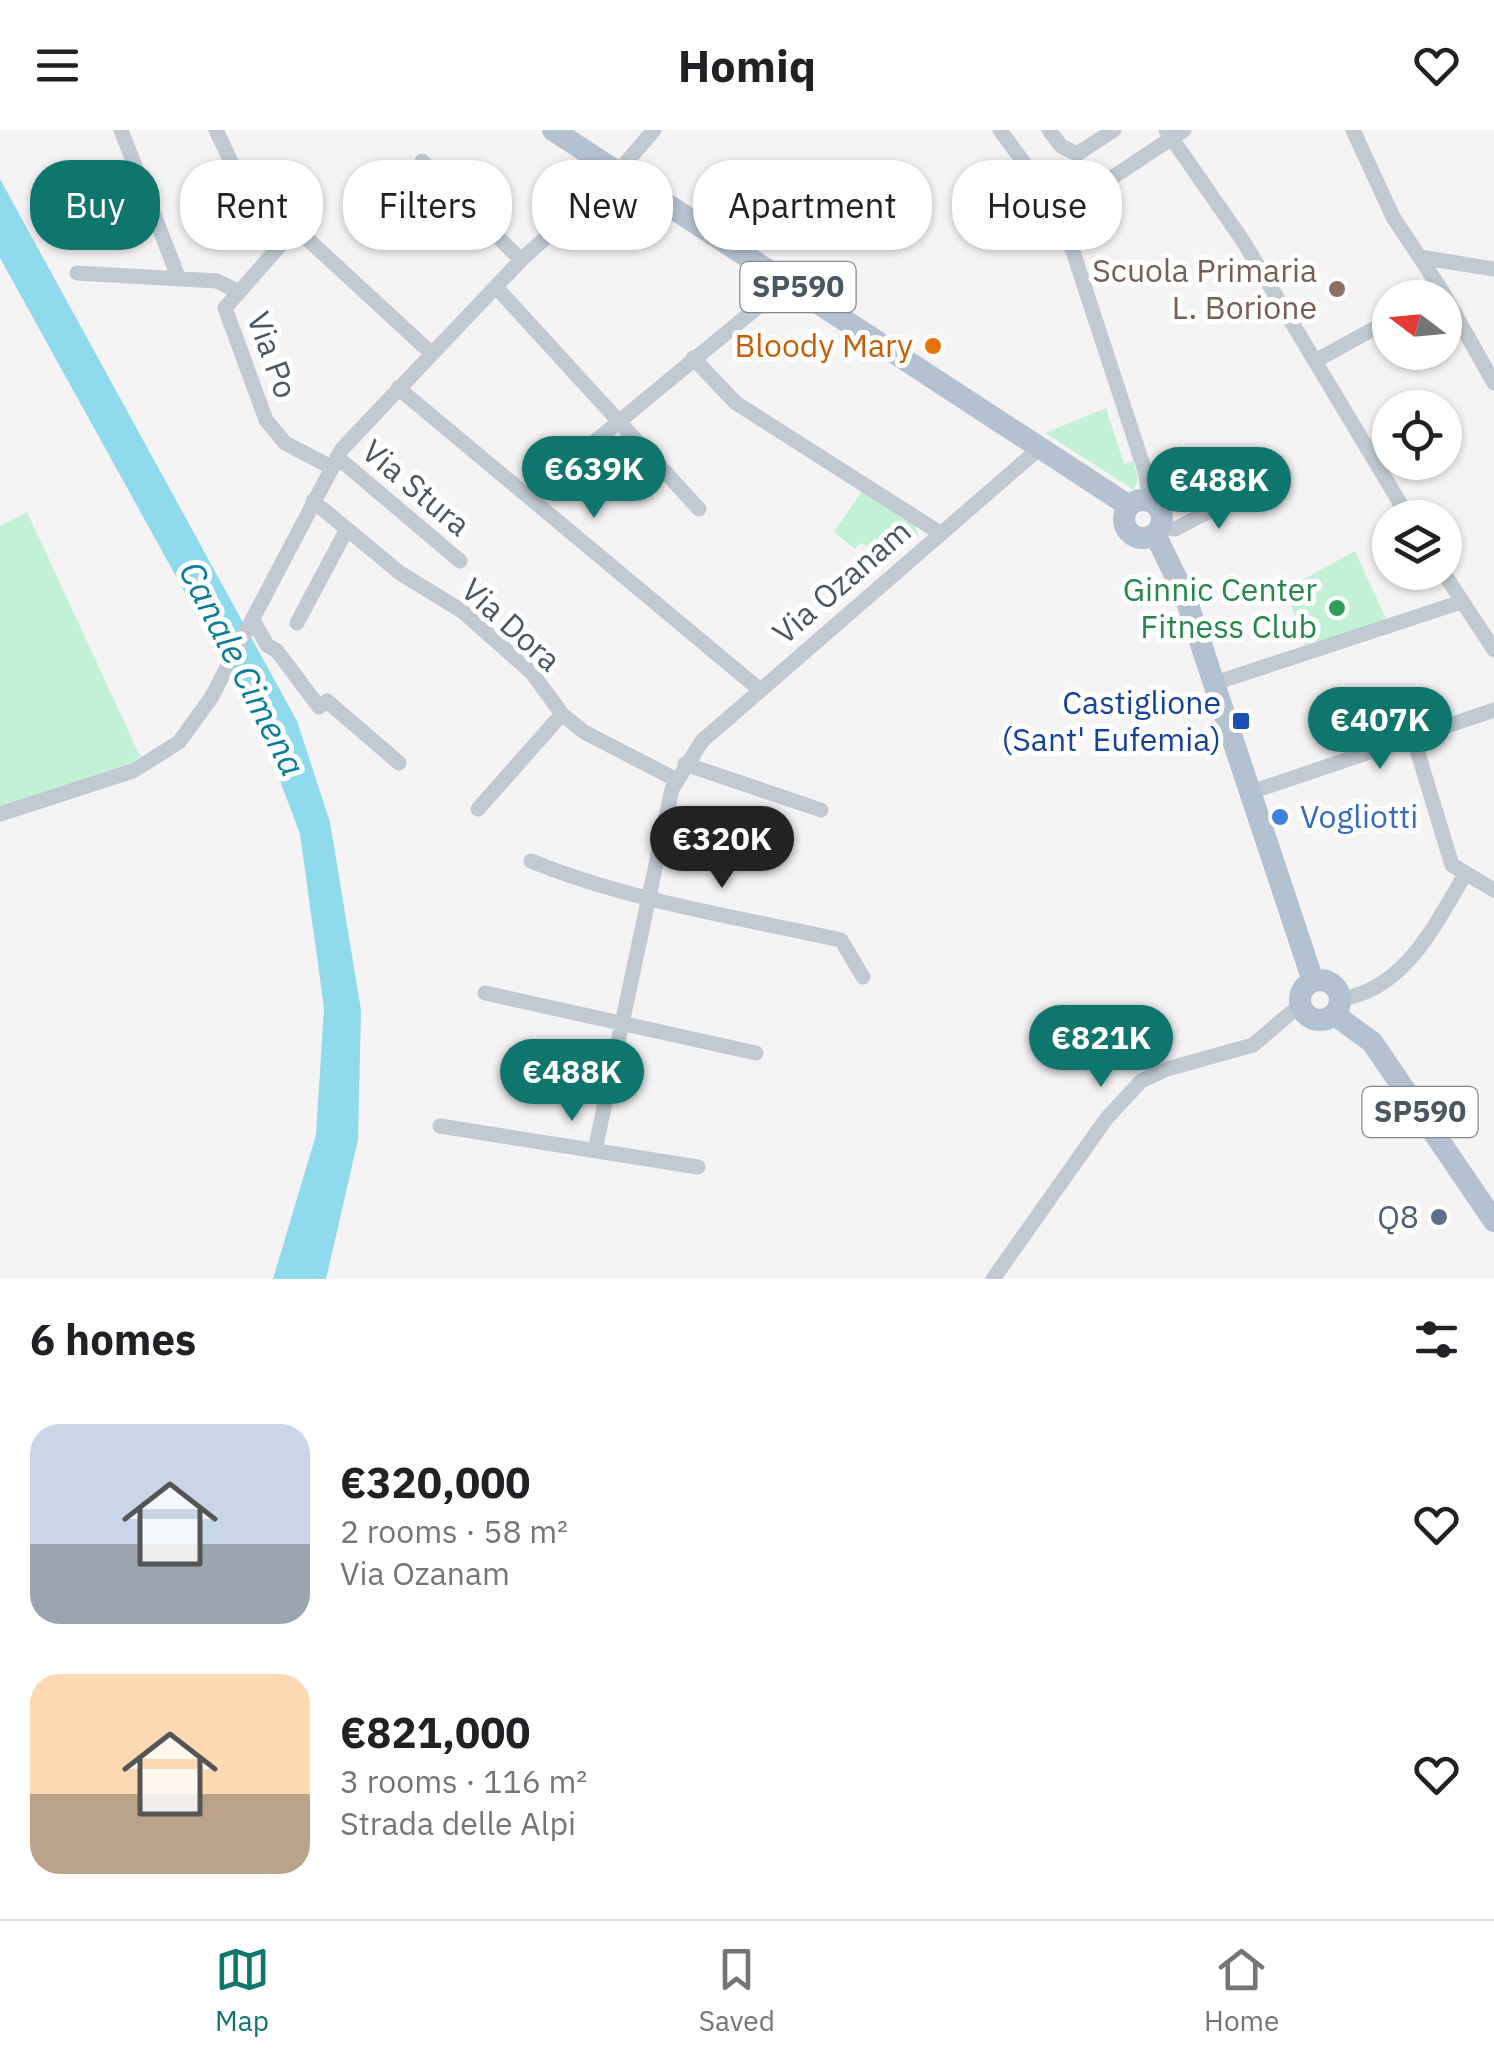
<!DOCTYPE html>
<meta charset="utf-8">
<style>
body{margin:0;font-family:"IBM Plex Sans",sans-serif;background:#f6f6f6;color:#202124;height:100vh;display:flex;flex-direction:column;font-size:38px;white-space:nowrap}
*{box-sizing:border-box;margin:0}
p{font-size:32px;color:#757577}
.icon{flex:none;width:55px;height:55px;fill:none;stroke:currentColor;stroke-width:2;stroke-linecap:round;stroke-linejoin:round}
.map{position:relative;height:1149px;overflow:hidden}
.drawer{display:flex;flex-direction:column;background:#fff;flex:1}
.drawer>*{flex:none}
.banner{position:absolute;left:30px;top:30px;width:1435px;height:90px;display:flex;gap:20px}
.needle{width:65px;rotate:286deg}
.controls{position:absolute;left:1372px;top:150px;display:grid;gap:20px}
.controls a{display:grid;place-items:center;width:90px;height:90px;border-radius:50%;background:#fff;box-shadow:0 2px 8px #0004;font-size:50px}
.price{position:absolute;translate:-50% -85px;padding:0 22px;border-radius:35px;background:#0f766e;color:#fff;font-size:32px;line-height:65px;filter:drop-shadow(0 2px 5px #0008)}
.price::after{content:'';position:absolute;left:50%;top:60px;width:30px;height:22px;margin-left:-15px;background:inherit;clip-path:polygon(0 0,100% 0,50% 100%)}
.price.on{background:#222;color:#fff}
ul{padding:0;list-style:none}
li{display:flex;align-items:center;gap:30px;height:250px;padding:0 30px}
li span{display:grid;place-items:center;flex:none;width:280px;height:200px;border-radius:30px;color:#555}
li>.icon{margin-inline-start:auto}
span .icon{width:120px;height:120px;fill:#fffc;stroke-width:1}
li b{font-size:42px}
h2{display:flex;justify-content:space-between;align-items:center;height:120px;padding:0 30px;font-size:42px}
.tag{padding:0 35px;border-radius:40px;background:#fff;box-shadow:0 2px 8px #0004;font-size:35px;line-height:90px}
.tag.on{background:#0f766e;color:#fff}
header{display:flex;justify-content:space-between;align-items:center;height:130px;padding:0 30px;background:#fff;font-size:45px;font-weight:700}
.tabs{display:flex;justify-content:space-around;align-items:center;height:140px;border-top:2px solid #e0e0e0;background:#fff;font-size:28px;color:#757577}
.tabs a{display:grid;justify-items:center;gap:5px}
.tabs .on{color:#0f766e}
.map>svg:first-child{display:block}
</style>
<header><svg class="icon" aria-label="menu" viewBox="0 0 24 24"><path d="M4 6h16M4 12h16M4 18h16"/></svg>Homiq<svg class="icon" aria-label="heart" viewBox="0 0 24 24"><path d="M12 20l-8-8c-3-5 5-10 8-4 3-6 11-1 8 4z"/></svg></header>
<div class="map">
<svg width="1494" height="1149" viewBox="0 0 1494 1149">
<rect width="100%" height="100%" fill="#f5f3f3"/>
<!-- green -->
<path fill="#c3f1d5" d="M 1106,278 L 1124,334 L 1133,331 L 1138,349 L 1134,360 L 1045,303 Z
M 862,361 L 914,393 L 918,405 L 887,434 L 872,421 L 877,413 L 869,418 L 860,413 L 855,419 L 834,402 Z
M 27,382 L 140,626 L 127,636 L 0,676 L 0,396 Z
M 1355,421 L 1387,491 L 1304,515 L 1286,459 Z"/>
<!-- water -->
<path fill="#90daee" d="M 0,49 L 297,591 L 330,692 L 361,880 L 358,1010 L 326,1149 L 273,1149 L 316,1005 L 324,878 L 300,704 L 261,600 L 0,128 Z"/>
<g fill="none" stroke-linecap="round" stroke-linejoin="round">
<!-- minor -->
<path stroke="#c1cad2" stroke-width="15" d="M 121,0 L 179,149
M 216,0 L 237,44 L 431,223
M 1000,0 L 1060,82 L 1146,344 L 1149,371
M 1049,0 L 1061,16 L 1077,24 L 1114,0
M 1166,0 L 1243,111 L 1409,388
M 1353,0 L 1393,87 L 1442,161 L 1494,253
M 422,31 L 521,130
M 1060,82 L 1184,0
M 300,103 L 291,103 L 225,178 L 266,290 L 285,313 L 331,337
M 1420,127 L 1494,139
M 77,143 L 217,151 L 237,161
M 496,157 L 699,379
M 693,228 L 736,273 L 940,403
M 1315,231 L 1390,190
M 398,258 L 760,560
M 337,327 L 460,431
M 529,366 L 789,151
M 313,371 L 400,443 L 462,481 L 532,543 L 562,584 L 584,602 L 677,650
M 1160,398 L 1175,399 L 1267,351
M 1443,442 L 1494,520
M 253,490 L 267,515 L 277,521 L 319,577 L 327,571 L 399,633
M 297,493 L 347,399
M 1215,553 L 1461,472
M 1413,607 L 1452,735 L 1494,760
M 685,634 L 821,680
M 1251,662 L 1494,580
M 478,679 L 562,584
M 0,684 L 133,641 L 179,612 L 211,568 L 342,319 L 521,130 L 617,43 L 654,0
M 531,731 C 629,771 737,787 841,810 L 863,847
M 485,863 L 756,923
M 1341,869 C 1406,859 1435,794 1466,743
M 440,996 L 698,1037
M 595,1020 L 672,659 L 702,611 L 1041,317
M 993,1149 L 1106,989 L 1141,951 L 1167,939 L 1253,915 L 1300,875"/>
<!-- primary -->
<path stroke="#b3c2d1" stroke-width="22" d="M 553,0 L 1129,376
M1124 389a19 19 0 1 1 38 0a19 19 0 1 1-38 0Z
M 1155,404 L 1185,466 L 1313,851
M1300 870a20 20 0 1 1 40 0a20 20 0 1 1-40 0Z
M 1335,885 L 1372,912 L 1494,1091"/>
</g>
<!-- markers -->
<circle fill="#8d6e63" stroke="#fff" stroke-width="4" cx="1337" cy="159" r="10"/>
<circle fill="#e8710a" stroke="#fff" stroke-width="4" cx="933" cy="216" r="10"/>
<circle fill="#2e9e5b" stroke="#fff" stroke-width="4" cx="1337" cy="478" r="10"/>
<rect fill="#1a4fb4" stroke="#fff" stroke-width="4" x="1231" y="581" width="20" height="20" rx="5"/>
<circle fill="#3f7fe0" stroke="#fff" stroke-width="4" cx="1280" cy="687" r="10"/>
<circle fill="#5c6f8a" stroke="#fff" stroke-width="4" cx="1439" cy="1087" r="10"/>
<g text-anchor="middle" stroke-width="10" stroke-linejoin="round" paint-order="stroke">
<!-- shield labels -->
<g fill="#fff" stroke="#808990" stroke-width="2.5">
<rect x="740.5" y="132" width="115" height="50" rx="8"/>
<rect x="1362.5" y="957" width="115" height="50" rx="8"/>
</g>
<g font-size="30" font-weight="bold" fill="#4a5661">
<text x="798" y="167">SP590</text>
<text x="1420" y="992">SP590</text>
</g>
<!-- education labels -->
<g font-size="32" fill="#785e54" stroke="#fff" text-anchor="end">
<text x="1317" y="152">Scuola Primaria<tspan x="1317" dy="37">L. Borione</tspan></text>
</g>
<!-- food labels -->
<g font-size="32" fill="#c56008" stroke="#fff" text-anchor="end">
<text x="913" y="227">Bloody Mary</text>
</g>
<!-- street labels -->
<g font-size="32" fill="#4a5661" stroke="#fff">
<text transform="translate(272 225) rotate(70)" y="11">Via Po</text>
<text transform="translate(416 358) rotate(40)" y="11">Via Stura</text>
<text transform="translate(842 452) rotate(-41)" y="11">Via Ozanam</text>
<text transform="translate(511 495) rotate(42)" y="11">Via Dora</text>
</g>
<!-- leisure labels -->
<g font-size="32" fill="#27864d" stroke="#fff" text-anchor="end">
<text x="1317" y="471">Ginnic Center<tspan x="1317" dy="37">Fitness Club</tspan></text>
</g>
<!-- transit labels -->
<g font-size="32" fill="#164399" stroke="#fff" text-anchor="end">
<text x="1221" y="584">Castiglione<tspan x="1221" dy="37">(Sant' Eufemia)</tspan></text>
</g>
<!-- shop labels -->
<g font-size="32" fill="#366cbe" stroke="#fff" text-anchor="start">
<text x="1300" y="698">Vogliotti</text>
</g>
<!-- service labels -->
<g font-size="32" fill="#4e5e75" stroke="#fff" text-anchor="end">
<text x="1419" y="1098">Q8</text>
</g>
<!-- water labels -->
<g font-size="35" font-style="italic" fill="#0c7c9b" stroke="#fff">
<text transform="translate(242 539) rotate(63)" y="12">Canale Cimena</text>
</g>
</g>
</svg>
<div class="controls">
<a><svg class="needle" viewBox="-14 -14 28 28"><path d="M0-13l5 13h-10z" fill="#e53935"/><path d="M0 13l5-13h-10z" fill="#757577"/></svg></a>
<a><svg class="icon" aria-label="locate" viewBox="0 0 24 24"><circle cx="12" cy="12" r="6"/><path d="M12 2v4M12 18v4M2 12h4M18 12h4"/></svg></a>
<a><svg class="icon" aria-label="layers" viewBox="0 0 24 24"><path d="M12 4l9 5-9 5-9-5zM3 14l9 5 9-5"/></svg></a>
</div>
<b class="price" style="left:594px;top:391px">€639K</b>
<b class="price" style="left:1219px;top:402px">€488K</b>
<b class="price" style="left:1380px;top:642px">€407K</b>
<b class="price on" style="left:722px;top:761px">€320K</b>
<b class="price" style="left:1101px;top:960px">€821K</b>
<b class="price" style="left:572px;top:994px">€488K</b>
<div class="banner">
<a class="tag on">Buy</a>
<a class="tag">Rent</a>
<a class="tag">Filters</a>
<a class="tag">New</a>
<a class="tag">Apartment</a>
<a class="tag">House</a>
</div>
</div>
<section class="drawer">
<h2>6 homes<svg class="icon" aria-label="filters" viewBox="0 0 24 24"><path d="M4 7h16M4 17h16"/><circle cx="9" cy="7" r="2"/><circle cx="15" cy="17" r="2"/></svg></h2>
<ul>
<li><span style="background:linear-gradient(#c9d6e8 60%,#9aa5b1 0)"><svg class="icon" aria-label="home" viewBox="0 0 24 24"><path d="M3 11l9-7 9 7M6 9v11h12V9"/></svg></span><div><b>€320,000</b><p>2 rooms · 58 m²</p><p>Via Ozanam</p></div><svg class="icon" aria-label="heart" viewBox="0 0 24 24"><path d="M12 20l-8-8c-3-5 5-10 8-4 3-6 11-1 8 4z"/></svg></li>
<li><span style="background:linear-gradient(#ffd9b3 60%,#b9a48a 0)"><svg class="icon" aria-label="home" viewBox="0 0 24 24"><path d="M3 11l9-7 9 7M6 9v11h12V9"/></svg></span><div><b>€821,000</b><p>3 rooms · 116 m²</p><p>Strada delle Alpi</p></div><svg class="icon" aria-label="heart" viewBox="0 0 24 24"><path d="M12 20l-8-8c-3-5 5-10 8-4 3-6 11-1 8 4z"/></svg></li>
</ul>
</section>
<nav class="tabs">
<a class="on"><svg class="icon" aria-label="map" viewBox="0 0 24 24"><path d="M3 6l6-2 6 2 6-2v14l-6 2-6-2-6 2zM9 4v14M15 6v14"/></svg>Map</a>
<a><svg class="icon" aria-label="saved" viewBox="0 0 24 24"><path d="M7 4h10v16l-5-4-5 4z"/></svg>Saved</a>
<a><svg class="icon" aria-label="home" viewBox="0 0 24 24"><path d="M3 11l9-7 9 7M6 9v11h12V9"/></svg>Home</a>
</nav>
